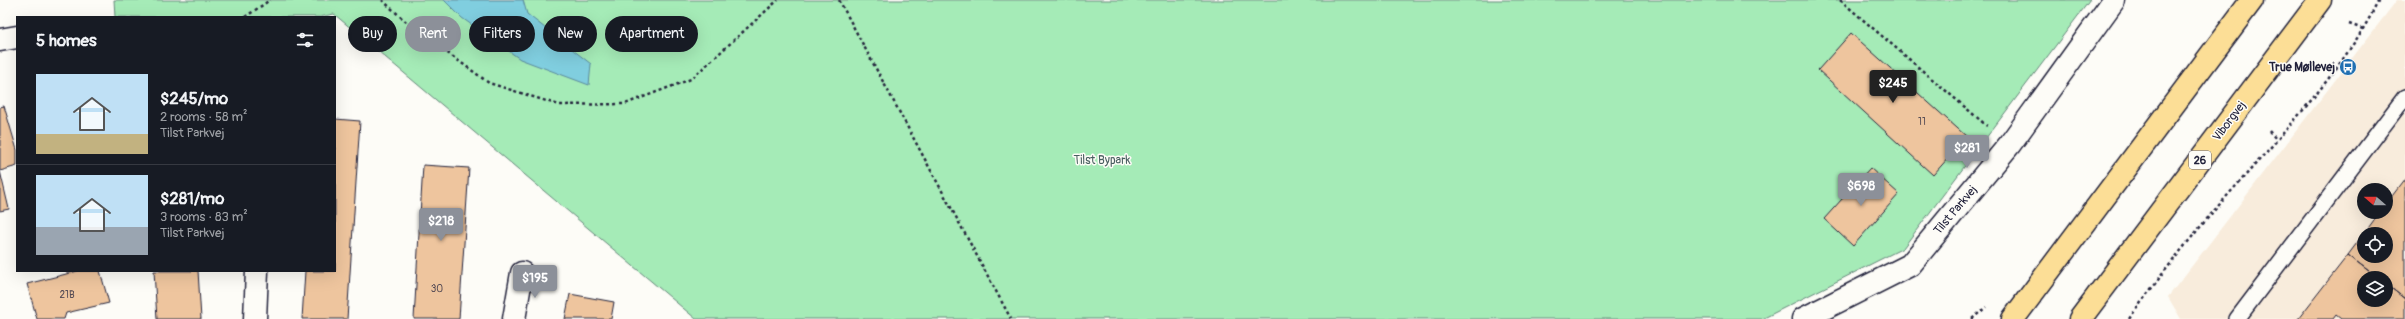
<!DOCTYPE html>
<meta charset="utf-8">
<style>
body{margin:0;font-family:Pangolin,sans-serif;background:#242831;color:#f1f3f6;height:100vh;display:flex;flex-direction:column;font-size:15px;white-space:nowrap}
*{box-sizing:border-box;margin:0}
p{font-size:13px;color:#9ea1a6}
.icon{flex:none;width:22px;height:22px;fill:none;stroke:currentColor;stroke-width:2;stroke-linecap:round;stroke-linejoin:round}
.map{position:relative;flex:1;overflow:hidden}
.panel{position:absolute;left:16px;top:16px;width:320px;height:256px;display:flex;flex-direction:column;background:#171b24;border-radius:0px;box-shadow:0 4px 16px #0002}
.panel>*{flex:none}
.top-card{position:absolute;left:348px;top:16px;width:380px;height:36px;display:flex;gap:8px}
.needle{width:26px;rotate:290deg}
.controls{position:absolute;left:2357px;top:183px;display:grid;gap:8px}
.controls a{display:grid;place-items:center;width:36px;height:36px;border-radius:50%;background:#171b24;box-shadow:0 4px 16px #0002;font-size:20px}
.price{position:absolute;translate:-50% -34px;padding:0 9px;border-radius:4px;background:#8c9099;color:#fff;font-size:13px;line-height:26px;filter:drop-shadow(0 1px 2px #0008)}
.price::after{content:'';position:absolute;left:50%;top:24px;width:12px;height:9px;margin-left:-6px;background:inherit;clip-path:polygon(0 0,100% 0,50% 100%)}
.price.selected{background:#222;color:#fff}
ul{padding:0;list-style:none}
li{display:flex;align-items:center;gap:12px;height:100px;padding:0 20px}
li+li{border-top:1px solid #363941}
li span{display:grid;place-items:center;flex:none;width:112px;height:80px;border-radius:0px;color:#555}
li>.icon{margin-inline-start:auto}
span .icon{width:48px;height:48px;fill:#fffc;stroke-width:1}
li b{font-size:17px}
h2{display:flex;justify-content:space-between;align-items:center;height:48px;padding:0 20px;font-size:17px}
.chip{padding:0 14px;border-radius:18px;background:#171b24;box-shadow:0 4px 16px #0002;font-size:14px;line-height:36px}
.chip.selected{background:#8c9099;color:#fff}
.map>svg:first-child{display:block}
</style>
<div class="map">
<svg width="2405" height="319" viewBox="0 0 2405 319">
<rect width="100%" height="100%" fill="#fdfcf7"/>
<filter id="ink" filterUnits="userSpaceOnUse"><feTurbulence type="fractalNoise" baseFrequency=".025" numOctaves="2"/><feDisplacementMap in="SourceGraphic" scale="8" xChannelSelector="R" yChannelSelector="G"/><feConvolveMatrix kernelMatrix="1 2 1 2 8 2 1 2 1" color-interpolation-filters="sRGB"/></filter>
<g filter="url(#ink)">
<!-- built -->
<path fill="#f8ecdc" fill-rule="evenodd" d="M 2397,0 L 2405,0 L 2405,319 L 2181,319 L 2168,297 ZM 2364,190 L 2386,190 L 2386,212 L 2364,212 ZM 2364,234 L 2386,234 L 2386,256 L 2364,256 ZM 2364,278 L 2386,278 L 2386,300 L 2364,300 Z"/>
<!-- green -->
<path fill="#a5ebb7" stroke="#648679" d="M 114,0 L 2090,0 L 1903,248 L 1762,319 L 696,319 L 334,14 L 320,17 L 115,17 Z"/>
<!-- water -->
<path fill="#80cedf" stroke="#5a899d" d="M 444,0 L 523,0 L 527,14 L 591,64 L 589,85 L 520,59 L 462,18 Z"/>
<!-- building -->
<path fill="#eec59e" stroke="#22223b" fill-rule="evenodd" d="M 1851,33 L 1967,137 L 1933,175 L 1818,70 Z
M 4,106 L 17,150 L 17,166 L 0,171 L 9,209 L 0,211 L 0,107 Z
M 335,119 L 360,121 L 347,319 L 302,319 L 305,271 L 335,271 Z
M 423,165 L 469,168 L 459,319 L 414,319 Z
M 1870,168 L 1899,194 L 1853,246 L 1824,219 Z
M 2405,179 L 2405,299 L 2386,284 L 2386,278 L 2378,278 L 2348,255 L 2380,212 L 2386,212 L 2386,204 ZM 2364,234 L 2386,234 L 2386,256 L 2364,256 Z
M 2348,255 L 2378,278 L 2364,278 L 2364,300 L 2386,300 L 2386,284 L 2405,299 L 2405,319 L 2341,319 L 2336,315 L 2333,319 L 2298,319 Z
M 78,271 L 100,271 L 109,303 L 66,313 L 64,319 L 37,319 L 27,284 Z
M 154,271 L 198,271 L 201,319 L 157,319 Z
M 570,294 L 614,302 L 611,319 L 565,319 Z"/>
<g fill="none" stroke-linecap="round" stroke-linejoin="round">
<!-- service casing -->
<g stroke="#22223b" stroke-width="18">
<path id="service" d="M 2237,319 L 2405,97"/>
</g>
<!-- minor casing -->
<g stroke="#22223b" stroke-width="25">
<path id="minor" d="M 0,40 L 17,37
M 255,319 L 257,271
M 514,319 L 522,273
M 1803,319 L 1910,265 L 2010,144 L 2114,0"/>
</g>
<!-- primary casing -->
<g stroke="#22223b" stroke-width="25">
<path id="primary" d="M 2013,319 L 2252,0
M 2080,319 L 2320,0"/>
</g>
<!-- path -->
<path stroke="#22223b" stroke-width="2.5" stroke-dasharray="3 3" stroke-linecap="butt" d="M 382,0 L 412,27 L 489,83 L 559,105 L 625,104 L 691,79 L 778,0
M 839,0 L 1011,319
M 1840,0 L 1987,126
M 245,17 L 270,0
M 2349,24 L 2363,29
M 2269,131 L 2277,140
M 1972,319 L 1986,307
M 2129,319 C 2162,273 2197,229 2235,187 C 2286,130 2345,68 2379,0"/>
<!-- service -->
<use href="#service" stroke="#fdfcf7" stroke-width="15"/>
<!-- minor -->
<use href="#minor" stroke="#fdfcf7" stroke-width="22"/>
<!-- primary -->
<use href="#primary" stroke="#fcde96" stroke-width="22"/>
</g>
</g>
<!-- icons -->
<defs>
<g id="bus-disc" transform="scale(0.9)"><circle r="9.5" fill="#1f6fb2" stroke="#fdfcf7"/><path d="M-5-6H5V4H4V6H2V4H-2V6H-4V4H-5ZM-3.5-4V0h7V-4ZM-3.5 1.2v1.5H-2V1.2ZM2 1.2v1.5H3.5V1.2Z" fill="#fff"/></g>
</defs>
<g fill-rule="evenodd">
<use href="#bus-disc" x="2348" y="67"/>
</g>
<g text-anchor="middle" stroke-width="3" stroke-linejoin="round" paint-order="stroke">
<!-- number labels -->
<g font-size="10" fill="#554b54">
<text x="1922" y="125">11</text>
<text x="437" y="292">30</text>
<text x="67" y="298">21B</text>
</g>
<!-- shield labels -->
<rect fill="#fdfcf7" stroke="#646373" stroke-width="1" x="2189" y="151" width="22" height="18" rx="3"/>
<g font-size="11" font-weight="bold" fill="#22223b">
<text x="2200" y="164">26</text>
</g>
<!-- poi labels -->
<g font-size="12" font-weight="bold" fill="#22223b" stroke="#fdfcf7" text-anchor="end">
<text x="2335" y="71">True Møllevej</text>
</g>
<!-- street labels -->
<g font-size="12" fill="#22223b" stroke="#fdfcf7">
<text transform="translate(2229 121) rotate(-53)" y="4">Viborgvej</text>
<text transform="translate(1955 210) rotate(-50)" y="4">Tilst Parkvej</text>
</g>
<!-- park labels -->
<g font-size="12" fill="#495e60" stroke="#fdfcf7">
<text x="1102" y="164">Tilst Bypark</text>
</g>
</g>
</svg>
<div class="controls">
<a><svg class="needle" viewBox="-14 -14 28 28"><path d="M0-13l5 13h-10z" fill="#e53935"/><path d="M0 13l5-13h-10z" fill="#9ea1a6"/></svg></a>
<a><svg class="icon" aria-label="locate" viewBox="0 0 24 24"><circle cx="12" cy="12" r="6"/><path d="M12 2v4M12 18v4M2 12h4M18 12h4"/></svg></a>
<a><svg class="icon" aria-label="layers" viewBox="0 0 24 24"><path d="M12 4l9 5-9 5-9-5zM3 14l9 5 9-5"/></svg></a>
</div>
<b class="price selected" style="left:1893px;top:104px">$245</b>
<b class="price" style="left:1967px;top:169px">$281</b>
<b class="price" style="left:1861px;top:207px">$698</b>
<b class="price" style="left:441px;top:242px">$218</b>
<b class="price" style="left:535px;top:299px">$195</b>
<div class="top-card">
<a class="chip">Buy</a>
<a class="chip selected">Rent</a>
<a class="chip">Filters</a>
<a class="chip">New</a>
<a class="chip">Apartment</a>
</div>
<section class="panel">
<h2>5 homes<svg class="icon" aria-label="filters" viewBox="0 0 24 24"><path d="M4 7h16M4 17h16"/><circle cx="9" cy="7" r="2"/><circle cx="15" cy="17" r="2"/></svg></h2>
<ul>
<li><span style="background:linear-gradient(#bfe0f5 75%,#c2b280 0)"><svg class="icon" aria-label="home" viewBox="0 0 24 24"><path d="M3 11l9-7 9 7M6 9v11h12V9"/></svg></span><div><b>$245/mo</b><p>2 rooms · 58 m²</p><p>Tilst Parkvej</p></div></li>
<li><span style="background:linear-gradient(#bfe0f5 65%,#9aa5b1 0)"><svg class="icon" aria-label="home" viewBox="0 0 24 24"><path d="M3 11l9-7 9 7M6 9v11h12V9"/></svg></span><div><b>$281/mo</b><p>3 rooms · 83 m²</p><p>Tilst Parkvej</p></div></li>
</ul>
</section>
</div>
